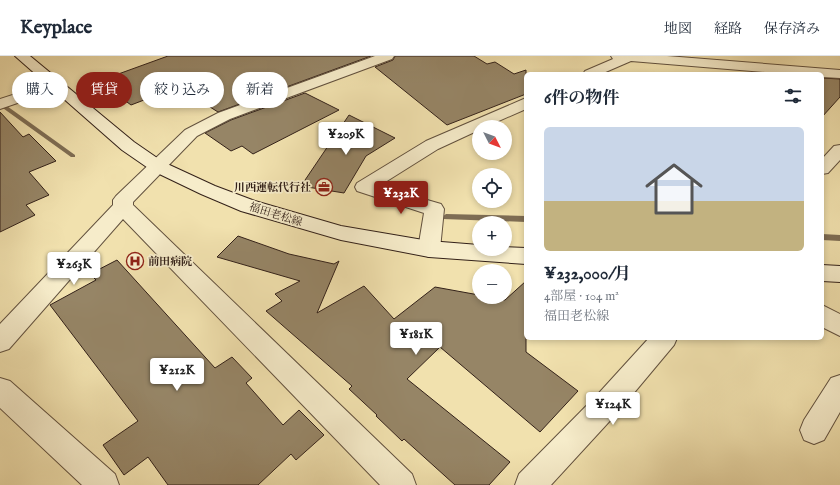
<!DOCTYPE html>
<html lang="ja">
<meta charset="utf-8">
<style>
body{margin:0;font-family:"IM FELL English","Noto Serif JP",serif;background:#f6f6f7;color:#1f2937;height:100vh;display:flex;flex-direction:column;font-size:15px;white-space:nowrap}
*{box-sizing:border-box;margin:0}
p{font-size:13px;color:#747a83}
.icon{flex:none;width:22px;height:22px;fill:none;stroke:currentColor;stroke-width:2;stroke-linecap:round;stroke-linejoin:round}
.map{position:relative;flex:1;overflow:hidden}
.sheet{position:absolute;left:524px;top:16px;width:300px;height:268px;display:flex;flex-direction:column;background:#fff;border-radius:6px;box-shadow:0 2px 6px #0003}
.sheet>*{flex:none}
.guide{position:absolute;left:12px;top:16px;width:380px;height:36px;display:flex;gap:8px}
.needle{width:26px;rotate:132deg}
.fabs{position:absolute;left:472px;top:64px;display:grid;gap:8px}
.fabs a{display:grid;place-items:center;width:40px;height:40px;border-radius:50%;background:#fff;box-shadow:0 2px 6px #0003;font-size:20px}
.price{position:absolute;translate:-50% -34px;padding:0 9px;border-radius:4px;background:#fff;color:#222;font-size:13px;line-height:26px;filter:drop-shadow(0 1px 2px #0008)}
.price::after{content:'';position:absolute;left:50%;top:24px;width:12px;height:9px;margin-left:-6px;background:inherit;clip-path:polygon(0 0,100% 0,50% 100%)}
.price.selected{background:#8f2418;color:#fff}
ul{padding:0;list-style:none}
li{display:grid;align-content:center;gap:8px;height:212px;padding:0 20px}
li+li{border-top:1px solid #e0e1e3}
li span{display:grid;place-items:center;height:124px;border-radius:6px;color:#555}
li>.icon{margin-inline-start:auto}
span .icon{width:72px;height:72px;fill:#fffc;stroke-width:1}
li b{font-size:17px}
h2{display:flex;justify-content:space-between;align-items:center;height:48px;padding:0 20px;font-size:17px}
.tag{padding:0 14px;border-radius:18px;background:#fff;box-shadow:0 2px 6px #0003;font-size:14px;line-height:36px}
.tag.selected{background:#8f2418;color:#fff}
header{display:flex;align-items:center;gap:24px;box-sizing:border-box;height:56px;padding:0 20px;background:#fff;border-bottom:1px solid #e0e1e3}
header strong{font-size:19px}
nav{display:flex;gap:22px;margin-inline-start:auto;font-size:14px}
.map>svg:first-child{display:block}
</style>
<header>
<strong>Keyplace</strong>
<nav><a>地図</a><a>経路</a><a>保存済み</a></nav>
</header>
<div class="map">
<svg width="840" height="429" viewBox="0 0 840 429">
<rect width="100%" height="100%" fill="#f1e1ae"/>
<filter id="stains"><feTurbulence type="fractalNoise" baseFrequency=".005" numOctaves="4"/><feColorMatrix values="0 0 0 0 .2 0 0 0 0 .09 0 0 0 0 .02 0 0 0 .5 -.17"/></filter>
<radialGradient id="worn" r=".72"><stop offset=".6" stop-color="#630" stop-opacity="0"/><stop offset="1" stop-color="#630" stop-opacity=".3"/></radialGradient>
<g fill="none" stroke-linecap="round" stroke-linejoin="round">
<!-- stream -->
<path fill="#7e6d54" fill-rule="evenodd" d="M 0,45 L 75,99 L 75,101 L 71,101 L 0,50 Z
M 446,158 L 526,160 L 526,166 L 443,163 L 442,161 Z
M 822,178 L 840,179 L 840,185 L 822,184 Z"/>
</g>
<!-- building -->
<path fill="#968566" stroke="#332119" d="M 168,0 L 371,0 L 218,56 L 178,31 L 131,49 L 99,25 Z
M 395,0 L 474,0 L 487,8 L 495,6 L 514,18 L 526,14 L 526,38 L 447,69 L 375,11 L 393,4 Z
M 822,22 L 840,23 L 840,41 L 822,61 Z
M 305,37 L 339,54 L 253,98 L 242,90 L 231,95 L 205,77 L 231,64 Z
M 0,56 L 23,81 L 29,78 L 56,105 L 29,116 L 49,139 L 26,149 L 35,159 L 0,176 Z
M 349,59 L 395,82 L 366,100 L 344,137 L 301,130 Z
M 238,180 L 289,198 L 334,208 L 339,205 L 317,257 L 364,230 L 394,263 L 435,231 L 479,239 L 479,241 L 505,244 L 526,225 L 526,296 L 578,335 L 540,376 L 440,291 L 407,323 L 510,406 L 489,429 L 455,429 L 404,383 L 402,385 L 376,360 L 377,359 L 349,333 L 352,330 L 266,255 L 282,245 L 275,238 L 300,225 L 217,201 Z
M 117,204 L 215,312 L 232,301 L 252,322 L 246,327 L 283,369 L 299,354 L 324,379 L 296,404 L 291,398 L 258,429 L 168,429 L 148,401 L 124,419 L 103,389 L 138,365 L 50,249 L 96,224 L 90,218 Z"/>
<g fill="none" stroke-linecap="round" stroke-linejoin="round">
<!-- street casing -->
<g stroke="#62513e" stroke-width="2">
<path id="street" d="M 375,0 L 394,0 L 392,3 L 230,63 L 197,80 L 133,146 L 133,149 L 412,418 L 416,429 L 380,429 L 123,163 L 9,293 L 0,296 L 0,268 L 113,149 L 113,144 L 116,140 L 185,74 L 218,57 Z
M 611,0 L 667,0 L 840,14 L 840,22 L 822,21 L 822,18 L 789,18 L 631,5 L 601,18 L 583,18 L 585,15 L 613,3 Z
M 56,25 L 61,26 L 63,29 L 61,32 L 0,53 L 0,43 Z
M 526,42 L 526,53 L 485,71 L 479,71 L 479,74 L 438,93 L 379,130 L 441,148 L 444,153 L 440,193 L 436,198 L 429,201 L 422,198 L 418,193 L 424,157 L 357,135 L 355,131 L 357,127 L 426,85 Z
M 840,89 L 840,104 L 828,117 L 822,118 L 822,103 L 834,90 Z
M 822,249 L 840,258 L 840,280 L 822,271 Z
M 649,282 L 677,282 L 674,289 L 618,356 L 551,429 L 515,429 L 519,418 L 598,338 Z
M 840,319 L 840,356 L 824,384 L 814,388 L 804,384 L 800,374 L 804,364 L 831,322 Z
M 0,322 L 10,325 L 115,418 L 119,429 L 82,429 L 0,352 Z"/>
</g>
<!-- secondary casing -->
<g stroke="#332119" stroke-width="2">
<path id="secondary" d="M 15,0 L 30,0 L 134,86 L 163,106 L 215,130 L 255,145 L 341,170 L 429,185 L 479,189 L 479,193 L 505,193 L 505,191 L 526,192 L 526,208 L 429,201 L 341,184 L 241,155 L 201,138 L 151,114 L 122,94 Z
M 822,209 L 840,210 L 840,226 L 822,225 Z"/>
</g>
<!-- street -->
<use href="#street" fill="#f6ecca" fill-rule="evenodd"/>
<!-- secondary -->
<use href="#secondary" fill="#f6ecca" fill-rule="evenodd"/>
</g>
<!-- icons -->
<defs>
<g id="office-ring" transform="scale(0.9)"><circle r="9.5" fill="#f6ecca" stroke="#8f2418" stroke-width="1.5"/><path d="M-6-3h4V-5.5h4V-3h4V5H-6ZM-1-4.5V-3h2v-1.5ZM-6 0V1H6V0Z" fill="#8f2418"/></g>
<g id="hospital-ring" transform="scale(0.9)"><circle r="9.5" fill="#f6ecca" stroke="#8f2418" stroke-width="1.5"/><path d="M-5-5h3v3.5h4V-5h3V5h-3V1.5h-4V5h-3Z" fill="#8f2418"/></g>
</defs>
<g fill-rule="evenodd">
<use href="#office-ring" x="324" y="131"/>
<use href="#hospital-ring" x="135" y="205"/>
</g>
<g text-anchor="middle" stroke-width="3.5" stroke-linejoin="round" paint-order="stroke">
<!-- poi labels -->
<g font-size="11" font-weight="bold" fill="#332119" stroke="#f6ecca" text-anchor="end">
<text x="311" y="135">川西運転代行社</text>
<text x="148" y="209" text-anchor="start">前田病院</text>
</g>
<!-- street labels -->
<g font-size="11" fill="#332119" stroke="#f6ecca">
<text transform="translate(276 158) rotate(17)" y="4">福田老松線</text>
</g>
</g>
<rect width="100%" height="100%" filter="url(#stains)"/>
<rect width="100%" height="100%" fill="url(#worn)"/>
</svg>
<div class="fabs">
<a><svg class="needle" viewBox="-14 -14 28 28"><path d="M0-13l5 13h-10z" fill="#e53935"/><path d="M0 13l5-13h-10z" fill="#747a83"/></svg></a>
<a><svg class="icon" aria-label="locate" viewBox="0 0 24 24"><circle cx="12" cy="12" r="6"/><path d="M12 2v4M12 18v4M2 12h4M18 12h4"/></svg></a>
<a>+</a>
<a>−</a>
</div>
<b class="price" style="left:346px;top:100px">¥209K</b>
<b class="price selected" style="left:401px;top:159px">¥232K</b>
<b class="price" style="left:74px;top:230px">¥263K</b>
<b class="price" style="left:416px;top:300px">¥181K</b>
<b class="price" style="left:177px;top:336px">¥212K</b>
<b class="price" style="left:613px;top:370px">¥124K</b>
<div class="guide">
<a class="tag">購入</a>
<a class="tag selected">賃貸</a>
<a class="tag">絞り込み</a>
<a class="tag">新着</a>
</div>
<section class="sheet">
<h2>6件の物件<svg class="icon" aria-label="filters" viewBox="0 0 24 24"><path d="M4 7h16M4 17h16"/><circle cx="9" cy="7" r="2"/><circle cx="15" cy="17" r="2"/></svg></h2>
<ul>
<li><span style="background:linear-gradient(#c9d6e8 60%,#c2b280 0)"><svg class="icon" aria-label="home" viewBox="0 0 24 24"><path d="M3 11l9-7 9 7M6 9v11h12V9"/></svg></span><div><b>¥232,000/月</b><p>4部屋 · 104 m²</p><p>福田老松線</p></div></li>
</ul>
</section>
</div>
